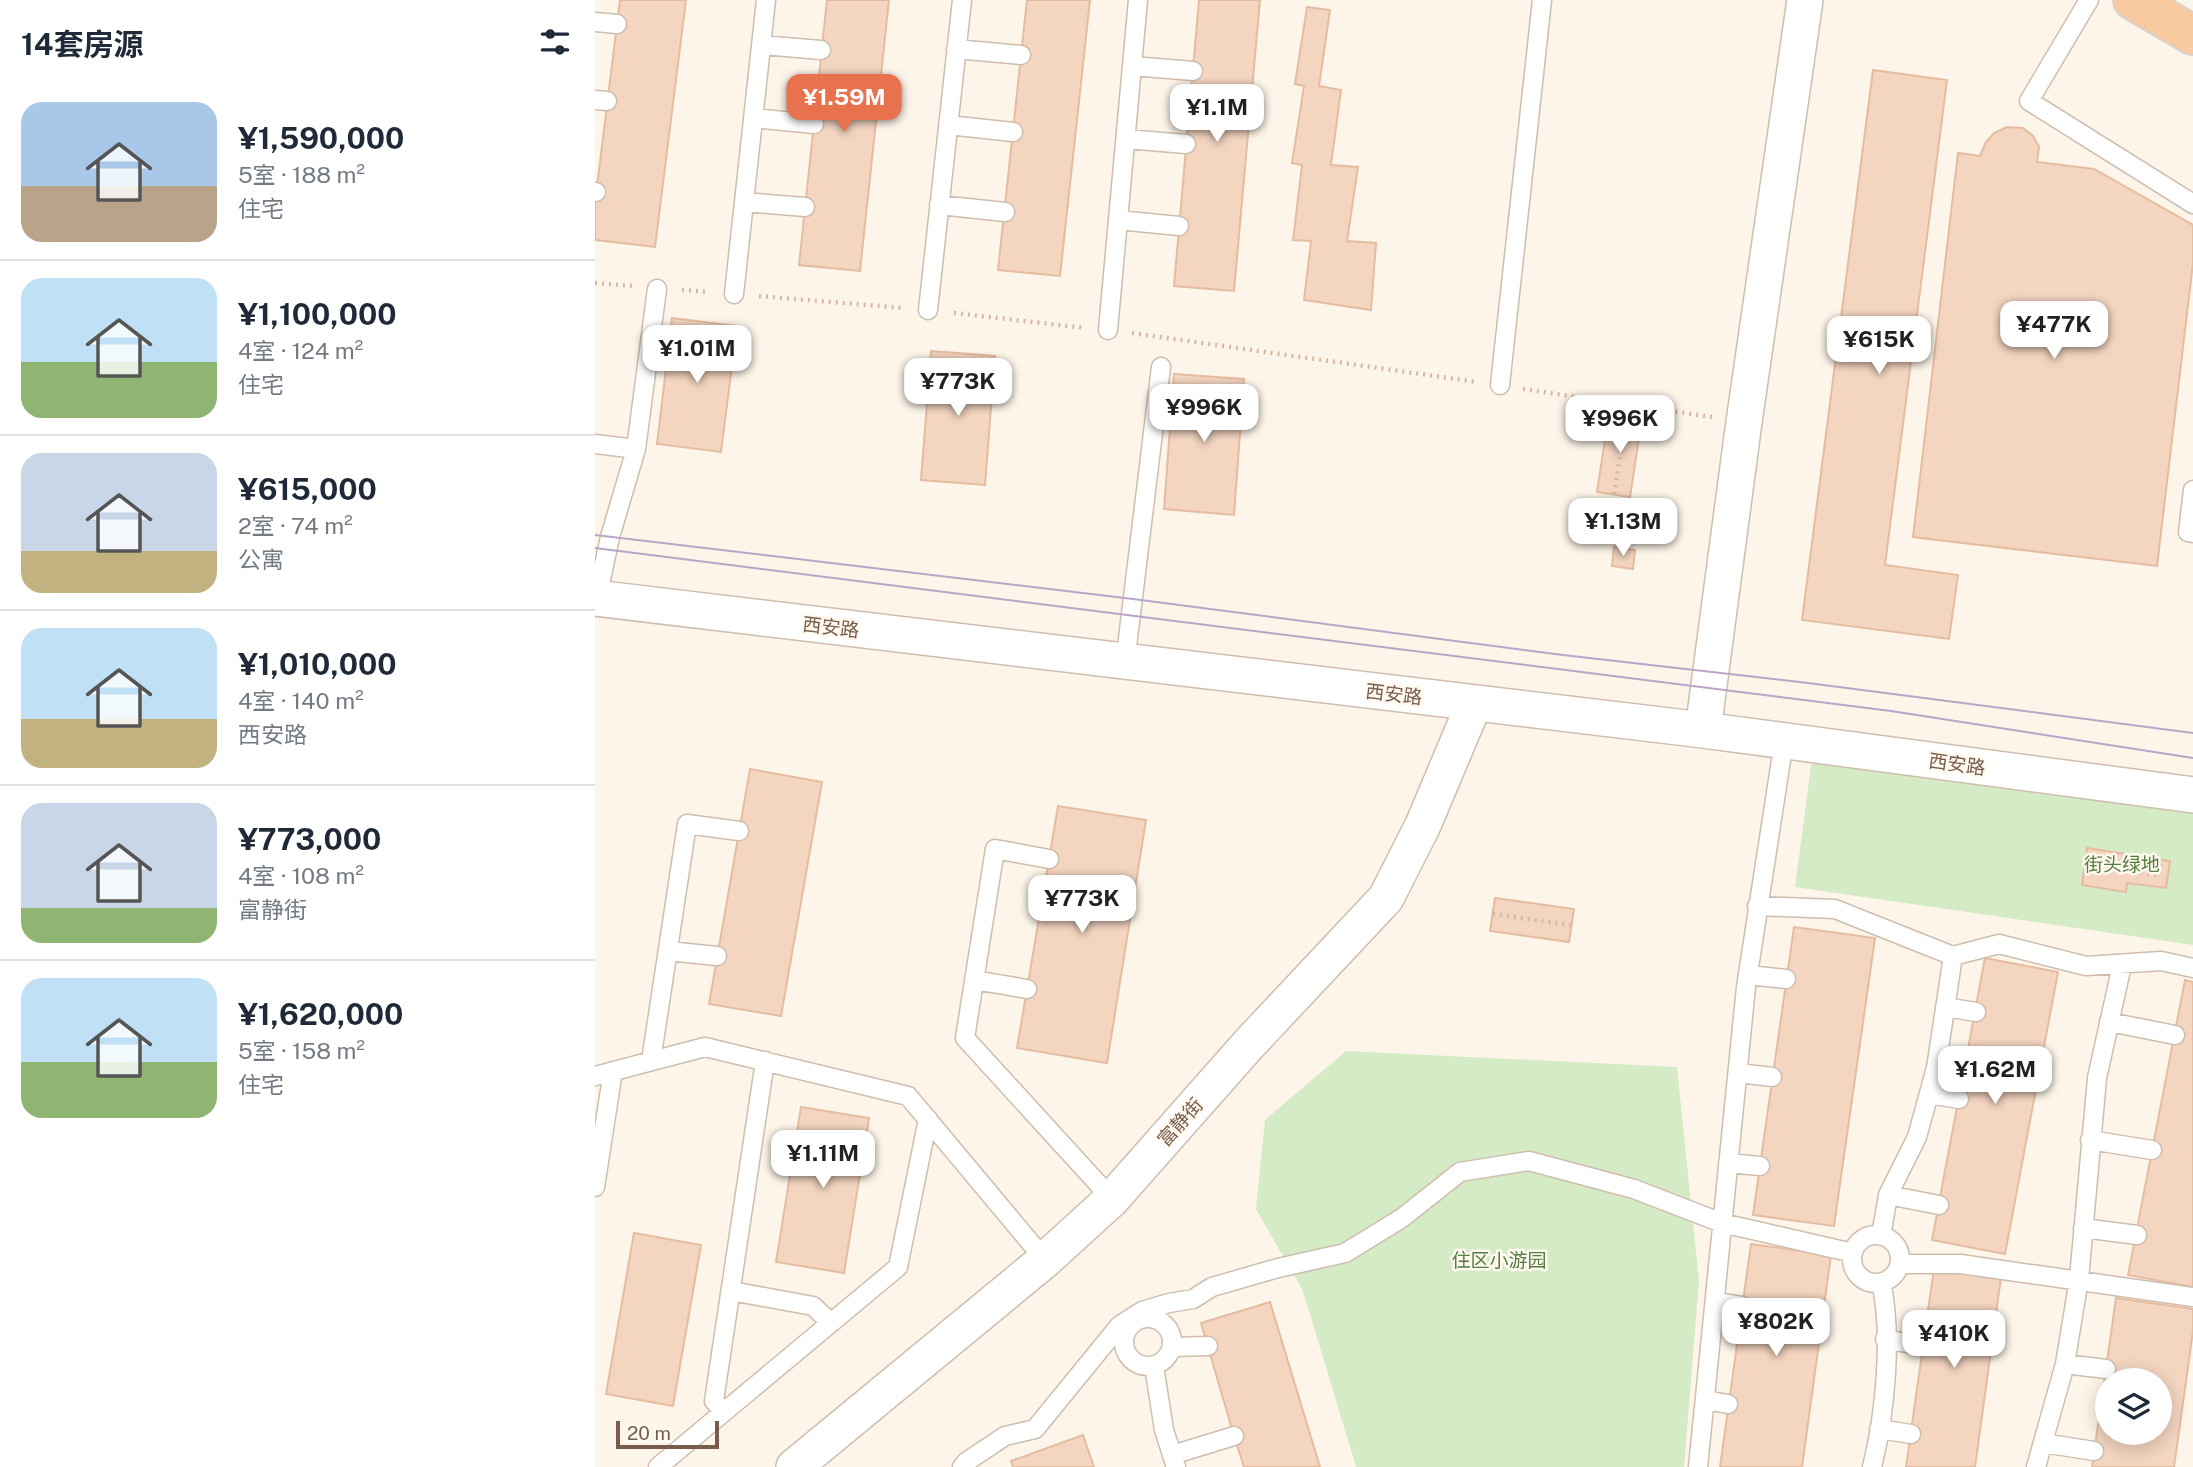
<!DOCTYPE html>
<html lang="zh">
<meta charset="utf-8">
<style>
body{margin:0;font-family:"Public Sans","Noto Sans SC",sans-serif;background:#f2f2f3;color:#1f2937;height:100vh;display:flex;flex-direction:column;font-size:26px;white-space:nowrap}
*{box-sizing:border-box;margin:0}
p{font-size:23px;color:#747a83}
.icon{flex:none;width:38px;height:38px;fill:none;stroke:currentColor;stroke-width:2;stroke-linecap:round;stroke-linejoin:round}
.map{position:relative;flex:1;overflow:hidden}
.sheet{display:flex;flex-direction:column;background:#fff;width:595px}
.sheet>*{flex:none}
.tools{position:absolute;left:1500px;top:1368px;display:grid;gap:14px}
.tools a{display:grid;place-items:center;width:77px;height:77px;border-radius:50%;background:#fff;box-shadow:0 4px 18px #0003;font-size:35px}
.scale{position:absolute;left:21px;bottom:18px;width:103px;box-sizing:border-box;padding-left:7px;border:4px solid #785c4b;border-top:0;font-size:19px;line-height:24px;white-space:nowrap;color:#785c4b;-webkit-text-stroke:5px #fff9ef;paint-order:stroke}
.price{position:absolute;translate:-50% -60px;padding:0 16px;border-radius:14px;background:#fff;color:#222;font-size:23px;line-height:46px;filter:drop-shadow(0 2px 4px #0008)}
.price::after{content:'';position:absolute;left:50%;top:42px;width:21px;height:16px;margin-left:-10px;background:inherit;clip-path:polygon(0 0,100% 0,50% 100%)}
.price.on{background:#e8724d;color:#fff}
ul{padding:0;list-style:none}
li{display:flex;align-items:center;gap:21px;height:175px;padding:0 21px}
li+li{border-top:2px solid #e0e1e3}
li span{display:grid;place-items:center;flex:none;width:196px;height:140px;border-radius:21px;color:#555}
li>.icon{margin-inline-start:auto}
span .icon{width:84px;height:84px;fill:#fffc;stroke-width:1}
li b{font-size:30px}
h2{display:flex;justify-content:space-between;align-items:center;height:84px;padding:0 21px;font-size:30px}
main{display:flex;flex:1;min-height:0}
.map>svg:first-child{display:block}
</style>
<main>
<section class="sheet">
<h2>14套房源<svg class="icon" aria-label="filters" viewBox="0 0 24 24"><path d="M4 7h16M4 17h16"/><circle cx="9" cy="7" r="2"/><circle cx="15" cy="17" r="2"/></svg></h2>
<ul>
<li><span style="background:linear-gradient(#a9c7e8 60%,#b9a48a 0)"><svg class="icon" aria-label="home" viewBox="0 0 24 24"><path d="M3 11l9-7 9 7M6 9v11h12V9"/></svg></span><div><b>¥1,590,000</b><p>5室 · 188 m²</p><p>住宅</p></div></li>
<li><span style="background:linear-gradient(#bfe0f5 60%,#8fb573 0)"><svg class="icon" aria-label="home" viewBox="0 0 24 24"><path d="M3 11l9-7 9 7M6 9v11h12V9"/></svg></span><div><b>¥1,100,000</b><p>4室 · 124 m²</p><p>住宅</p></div></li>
<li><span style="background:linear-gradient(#c9d6e8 70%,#c2b280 0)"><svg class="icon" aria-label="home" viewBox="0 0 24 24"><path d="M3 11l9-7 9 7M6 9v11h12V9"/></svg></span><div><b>¥615,000</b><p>2室 · 74 m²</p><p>公寓</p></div></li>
<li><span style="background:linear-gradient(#bfe0f5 65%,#c2b280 0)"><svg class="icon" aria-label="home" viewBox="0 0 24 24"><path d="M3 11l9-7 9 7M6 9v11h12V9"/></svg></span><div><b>¥1,010,000</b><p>4室 · 140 m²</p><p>西安路</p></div></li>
<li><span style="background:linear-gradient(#c9d6e8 75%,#8fb573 0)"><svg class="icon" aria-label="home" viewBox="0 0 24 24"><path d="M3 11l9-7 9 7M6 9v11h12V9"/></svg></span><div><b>¥773,000</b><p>4室 · 108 m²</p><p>富静街</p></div></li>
<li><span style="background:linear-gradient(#bfe0f5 60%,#8fb573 0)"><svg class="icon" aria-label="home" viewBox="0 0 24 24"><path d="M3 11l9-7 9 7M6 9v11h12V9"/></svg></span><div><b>¥1,620,000</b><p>5室 · 158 m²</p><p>住宅</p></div></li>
</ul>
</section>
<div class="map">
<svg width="1598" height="1467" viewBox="0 0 1598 1467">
<rect width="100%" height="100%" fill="#fdf5e9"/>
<!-- green -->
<path fill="#d4ebc6" d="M 1218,751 L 1598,803 L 1598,945 L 1200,887 Z
M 751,1051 L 1082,1067 L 1104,1281 L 1089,1467 L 761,1467 L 708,1291 L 661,1209 L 670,1120 Z"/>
<!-- building -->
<path fill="#f3d5c0" stroke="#e6bca0" stroke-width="2" fill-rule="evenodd" d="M 25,0 L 91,0 L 60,247 L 0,240 L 0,203 Z
M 232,0 L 294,0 L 265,271 L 204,265 Z
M 432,0 L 495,0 L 465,276 L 403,270 Z
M 604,0 L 665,0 L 639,291 L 579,286 Z
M 712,7 L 735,10 L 724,86 L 746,90 L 736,165 L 763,167 L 752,241 L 781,243 L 776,310 L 709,300 L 716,241 L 698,240 L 707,165 L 697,163 L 709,86 L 700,84 Z
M 1278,70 L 1352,80 L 1290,565 L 1363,575 L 1354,639 L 1207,620 Z
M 1412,127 L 1428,128 L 1438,136 L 1444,147 L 1442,162 L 1499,169 L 1598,225 L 1598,263 L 1562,566 L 1318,537 L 1363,153 L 1385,156 L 1391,142 L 1399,133 Z
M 77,318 L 142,326 L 126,452 L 62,444 Z
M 336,351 L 400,356 L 390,485 L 326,480 Z
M 579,374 L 649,379 L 639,515 L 569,509 Z
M 1014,413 L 1047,418 L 1035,497 L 1002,492 Z
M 1019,547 L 1040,550 L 1038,569 L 1017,566 Z
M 155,769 L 227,782 L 186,1016 L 114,1004 Z
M 463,806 L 551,820 L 512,1063 L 422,1048 Z
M 1492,848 L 1575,861 L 1571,888 L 1532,883 L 1531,892 L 1487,885 Z
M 900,898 L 979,909 L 974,942 L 895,931 Z
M 1199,927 L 1280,938 L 1239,1226 L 1158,1215 Z
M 1390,958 L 1463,972 L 1410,1254 L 1337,1240 Z
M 1590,980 L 1598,982 L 1598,1287 L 1533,1275 Z
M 206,1107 L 274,1118 L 249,1273 L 181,1262 Z
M 39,1233 L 106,1245 L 78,1406 L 11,1394 Z
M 1156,1244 L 1236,1255 L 1207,1467 L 1125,1467 Z
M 1339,1268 L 1406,1277 L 1380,1467 L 1311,1467 Z
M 1521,1298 L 1598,1309 L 1598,1331 L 1579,1467 L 1497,1467 ZM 1512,1381 L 1564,1381 L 1564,1433 L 1512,1433 Z
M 675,1302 L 725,1467 L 649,1467 L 639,1436 L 606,1323 Z
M 488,1435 L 499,1467 L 418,1467 L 416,1461 Z"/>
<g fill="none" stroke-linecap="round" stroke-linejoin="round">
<!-- service casing -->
<g stroke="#cfbdad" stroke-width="21">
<path id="service" d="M 1494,0 L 1434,101 L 1598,204
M 0,22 L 22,24
M 166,45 L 226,50
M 361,49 L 426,55
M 537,66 L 598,71
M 0,100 L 12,101
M 158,118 L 219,124
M 353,125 L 418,132
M 531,139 L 591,144
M 0,192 L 1,192
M 149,202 L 210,207
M 344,205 L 410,212
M 523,220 L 584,226
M 139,294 L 171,0
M 333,310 L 367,0
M 513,330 L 543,0
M 905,385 L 947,0
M 0,444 L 41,449 L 15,537 L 2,598
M 41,449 L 62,289
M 1598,490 L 1593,532 L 1598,533
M 530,663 L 566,367
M 454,859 L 400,849 L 370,1038 L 517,1199
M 1162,906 L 1240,909 L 1358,956 L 1404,944 L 1491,966 L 1566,961 L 1598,968
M 73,951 L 122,956
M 1153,975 L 1191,979
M 379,980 L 432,989
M 1350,1007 L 1381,1012
M 1514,1022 L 1580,1035
M 56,1061 L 92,824 L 144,831
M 1143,1073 L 1177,1077
M 0,1076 L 110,1047 L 313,1096 L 450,1260
M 1334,1094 L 1364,1099
M 1495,1140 L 1557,1150
M 1133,1163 L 1165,1166
M 0,1187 L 18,1071
M 1293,1195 L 1344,1205
M 1488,1228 L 1542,1235
M1257 1259a24 24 0 1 1 48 0a24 24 0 1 1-48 0Z
M 1286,1236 L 1293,1195 L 1322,1137 L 1341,1068 L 1358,956
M 1305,1264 L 1365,1264 L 1598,1297
M 136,1291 L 218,1306 L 236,1323
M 1120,1302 L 1147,1306
M529 1342a24 24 0 1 1 48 0a24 24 0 1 1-48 0Z
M 1290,1339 L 1328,1346
M 578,1347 L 613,1346
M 1470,1364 L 1511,1369
M 559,1366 L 569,1430 L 581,1467
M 1110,1400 L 1133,1404
M 129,1412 L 119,1401 L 170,1061
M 1284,1429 L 1316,1434
M 1448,1443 L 1499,1451
M 577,1455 L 639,1436
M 63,1467 L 303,1267 L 333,1119
M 367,1467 L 371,1462 L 410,1436 L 440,1429 L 525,1325 L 547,1311 L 574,1303 L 598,1299 L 617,1287 L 683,1268 L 750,1253 L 807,1218 L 865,1172 L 934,1161 L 1039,1189 L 1127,1223 L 1258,1253
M 1103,1467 L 1151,987 L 1189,741
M 1277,1467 C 1290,1415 1298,1335 1286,1282
M 1441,1467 L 1470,1364 L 1484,1279 L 1502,1078 L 1527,965"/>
</g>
<!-- minor casing -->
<g stroke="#cfbdad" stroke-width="38">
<path id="minor" d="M 0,598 L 1108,730 L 1598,795
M 1108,730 L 1149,422 L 1210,0
M 199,1467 L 450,1260 L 517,1199 L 653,1045 L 791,898 L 828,825 L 879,704"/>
</g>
<!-- trunk casing -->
<g stroke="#d9d1cd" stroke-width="42">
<path id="trunk" d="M 1538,0 L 1598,35"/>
</g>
<!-- path -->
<path stroke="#d8b8a2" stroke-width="4.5" stroke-dasharray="2 5" stroke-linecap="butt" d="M 0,283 L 37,286
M 87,290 L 114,292
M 164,296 L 309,308
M 359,313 L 490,328
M 537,333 L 882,382
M 928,389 L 1117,417
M 1019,494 L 1033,404
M 1490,864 L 1564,875 L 1566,859
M 898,914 L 976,925"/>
<!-- service -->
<use href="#service" stroke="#fff" stroke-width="18"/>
<!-- minor -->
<use href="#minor" stroke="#fff" stroke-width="35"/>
<!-- trunk -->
<use href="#trunk" stroke="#f9caa0" stroke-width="38"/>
<!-- tram -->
<path stroke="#b9a5c8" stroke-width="2" d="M 0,535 L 538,599 L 968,655 L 1213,683 L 1598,733
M 0,548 L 1296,711 L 1598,758"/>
</g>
<g text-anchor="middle" stroke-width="5" stroke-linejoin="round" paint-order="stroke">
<!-- street labels -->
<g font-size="19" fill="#785c4b" stroke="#fff9ef">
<text transform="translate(236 627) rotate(7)" y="7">西安路</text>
<text transform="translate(799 694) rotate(7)" y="7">西安路</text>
<text transform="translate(1362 764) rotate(8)" y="7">西安路</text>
<text transform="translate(585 1122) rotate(-48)" y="7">富静街</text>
</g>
<!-- park labels -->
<g font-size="19" fill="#547e42" stroke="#fff9ef">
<text x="1527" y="871">街头绿地</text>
<text x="904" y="1267">住区小游园</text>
</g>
</g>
</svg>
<div class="tools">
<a><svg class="icon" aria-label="layers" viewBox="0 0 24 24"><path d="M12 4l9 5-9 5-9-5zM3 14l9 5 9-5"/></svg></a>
</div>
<div class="scale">20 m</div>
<b class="price on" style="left:249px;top:134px">¥1.59M</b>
<b class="price" style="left:622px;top:144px">¥1.1M</b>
<b class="price" style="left:1459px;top:361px">¥477K</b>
<b class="price" style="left:1284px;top:376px">¥615K</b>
<b class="price" style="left:102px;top:385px">¥1.01M</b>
<b class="price" style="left:363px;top:418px">¥773K</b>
<b class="price" style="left:609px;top:444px">¥996K</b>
<b class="price" style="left:1025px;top:455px">¥996K</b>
<b class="price" style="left:1028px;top:558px">¥1.13M</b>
<b class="price" style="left:487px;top:935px">¥773K</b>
<b class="price" style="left:1400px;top:1106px">¥1.62M</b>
<b class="price" style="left:228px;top:1190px">¥1.11M</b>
<b class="price" style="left:1181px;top:1358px">¥802K</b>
<b class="price" style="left:1359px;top:1370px">¥410K</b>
</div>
</main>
